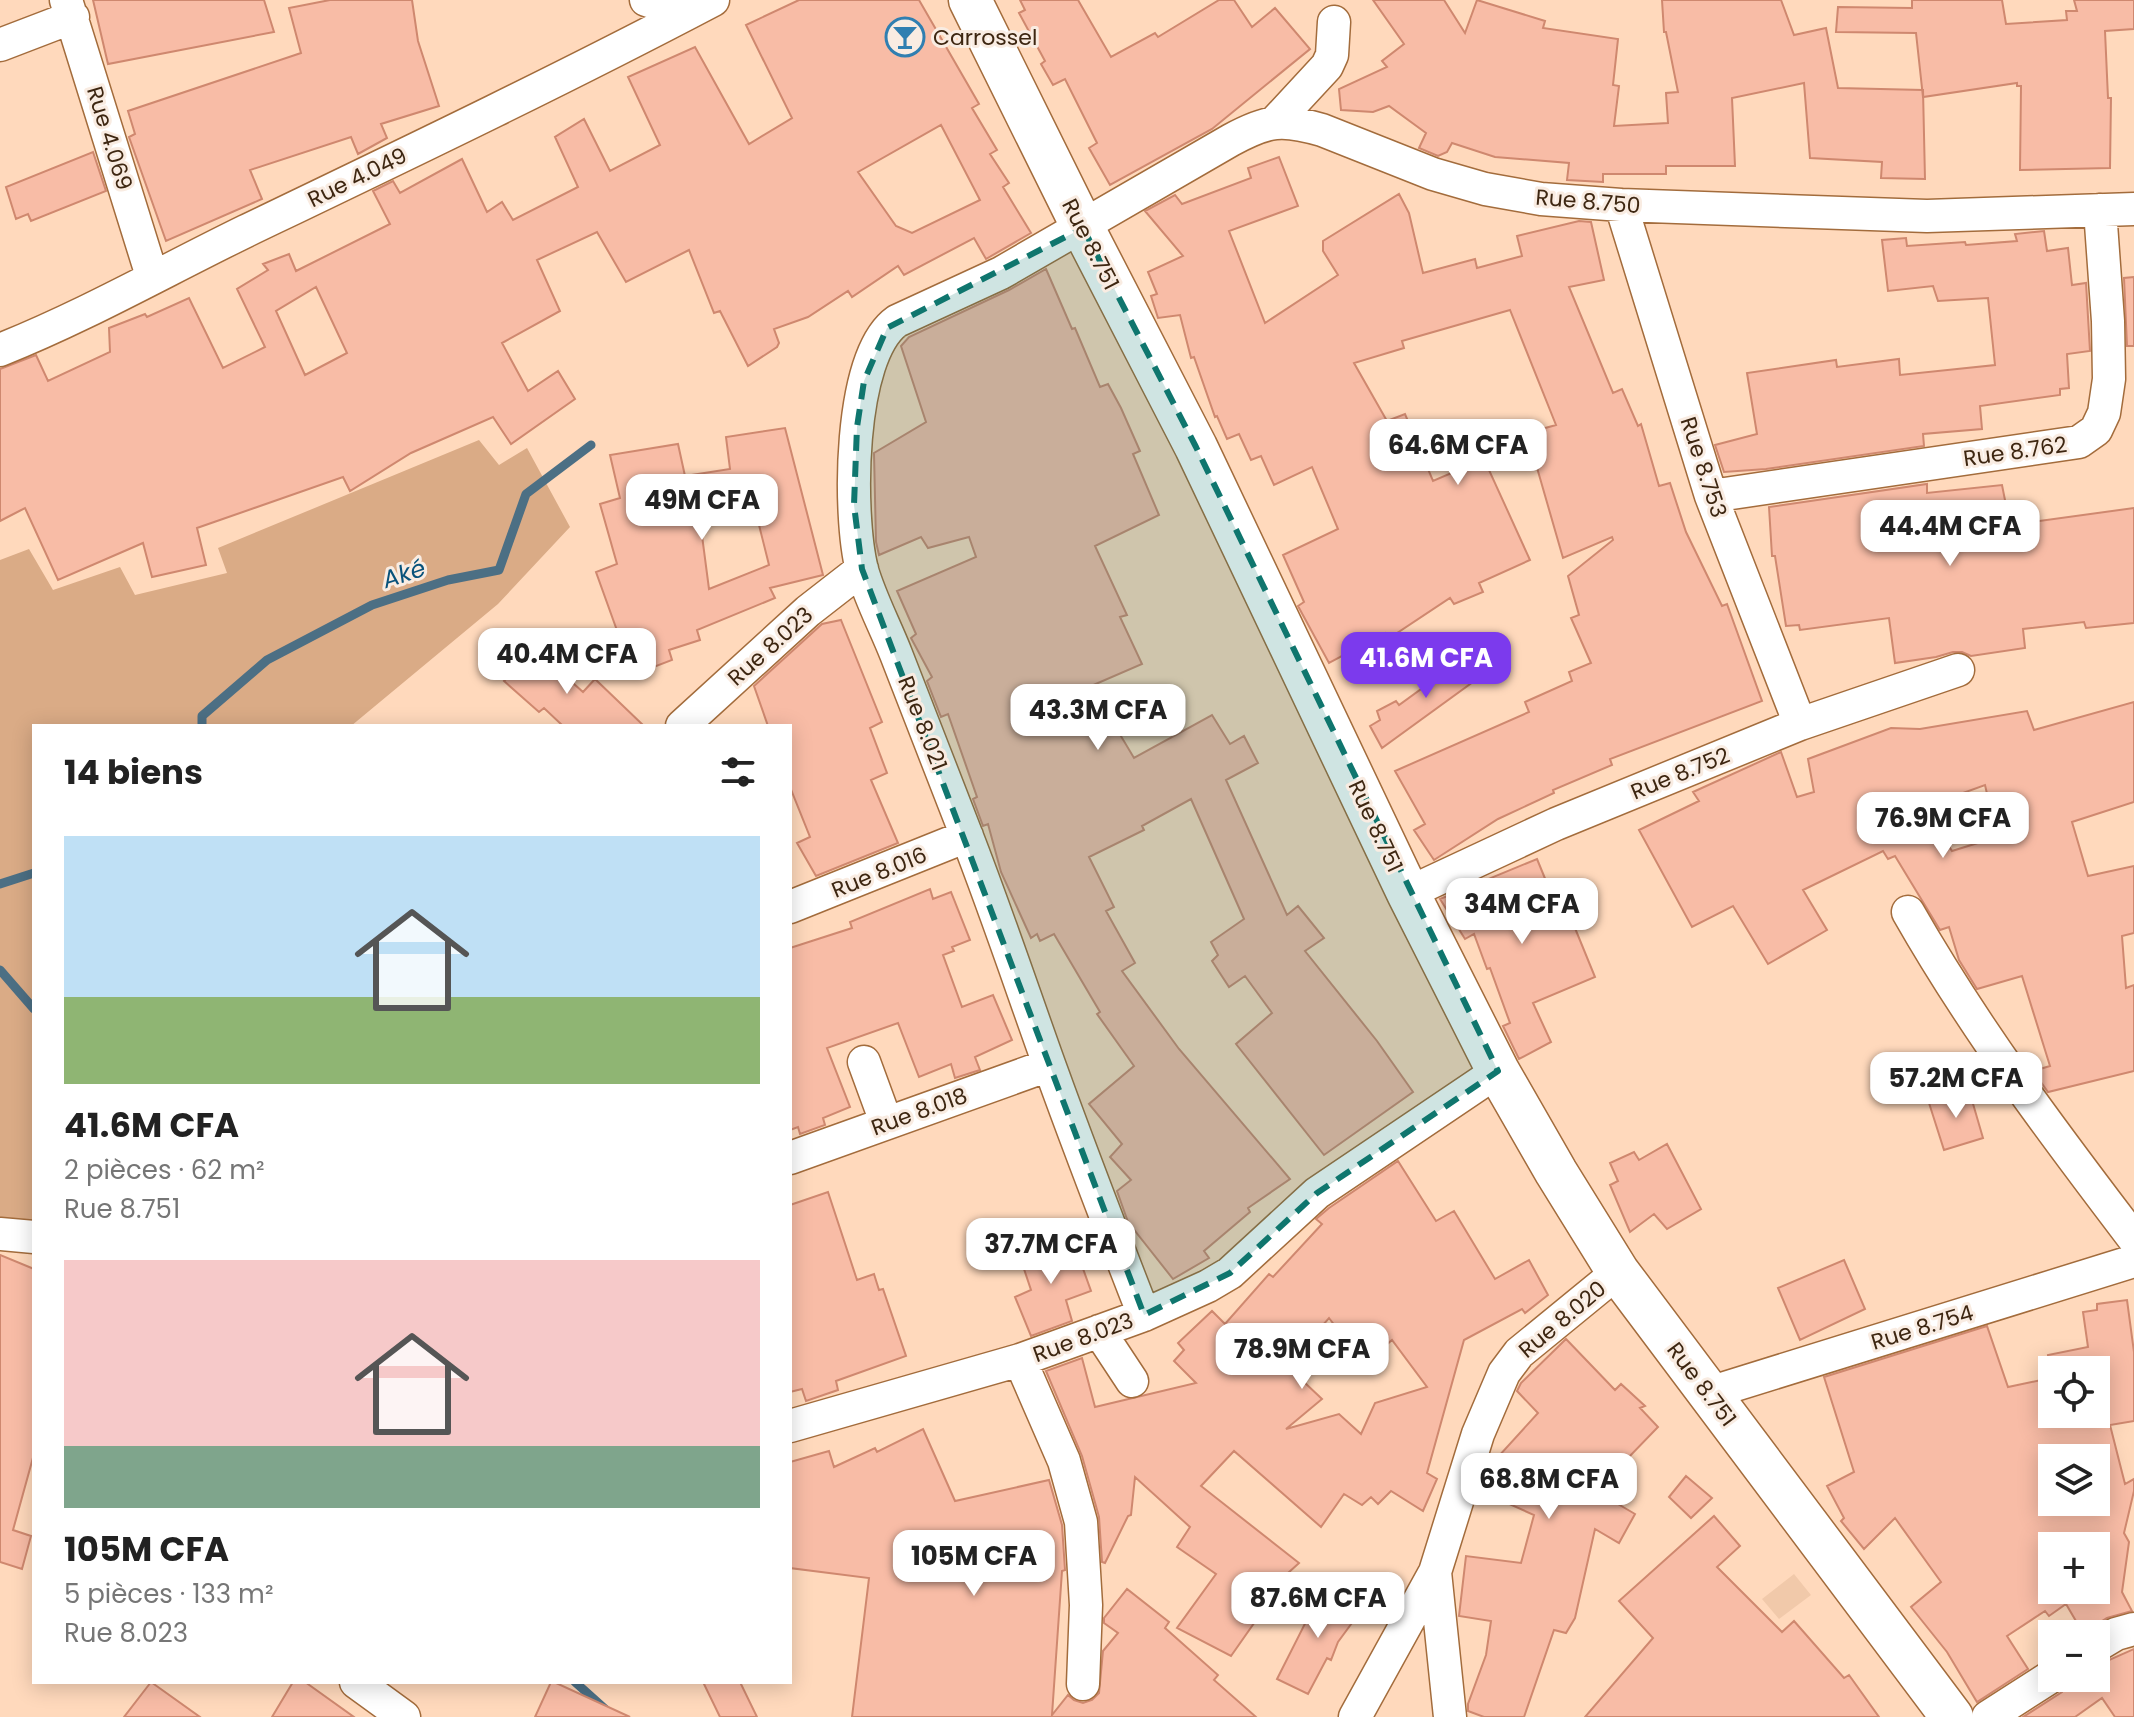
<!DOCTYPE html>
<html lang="fr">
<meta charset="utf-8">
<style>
body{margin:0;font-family:Poppins,sans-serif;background:#f2f2f2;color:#222;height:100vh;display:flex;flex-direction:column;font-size:30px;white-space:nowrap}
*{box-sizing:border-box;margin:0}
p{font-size:26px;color:#767676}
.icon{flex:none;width:44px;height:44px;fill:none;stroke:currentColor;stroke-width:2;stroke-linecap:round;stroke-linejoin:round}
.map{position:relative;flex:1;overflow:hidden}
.details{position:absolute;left:32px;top:724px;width:760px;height:960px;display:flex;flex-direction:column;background:#fff;border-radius:0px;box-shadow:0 4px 20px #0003}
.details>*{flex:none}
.fabs{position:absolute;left:2038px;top:1356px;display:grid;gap:16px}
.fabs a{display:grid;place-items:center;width:72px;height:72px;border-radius:0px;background:#fff;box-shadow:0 4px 20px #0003;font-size:40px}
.price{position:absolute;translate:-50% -68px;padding:0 18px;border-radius:16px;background:#fff;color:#222;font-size:26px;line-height:52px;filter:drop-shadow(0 2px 4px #0008)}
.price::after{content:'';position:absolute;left:50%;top:48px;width:24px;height:18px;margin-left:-12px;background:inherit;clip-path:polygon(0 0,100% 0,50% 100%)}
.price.active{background:#7c3aed;color:#fff}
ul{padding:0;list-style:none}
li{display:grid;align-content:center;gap:16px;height:424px;padding:0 32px}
li span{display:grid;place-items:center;height:248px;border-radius:0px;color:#555}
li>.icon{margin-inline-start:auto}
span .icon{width:144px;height:144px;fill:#fffc;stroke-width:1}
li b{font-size:34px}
h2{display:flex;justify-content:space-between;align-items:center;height:96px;padding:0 32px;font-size:34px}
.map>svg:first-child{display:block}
</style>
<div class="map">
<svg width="2134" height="1717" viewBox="0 0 2134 1717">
<rect width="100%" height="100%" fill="#ffd9bc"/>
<!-- built -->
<path fill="#f1c9aa" d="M 1794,1574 L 1811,1595 L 1779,1619 L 1762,1599 Z"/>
<!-- green -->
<path fill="#daab86" d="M 479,440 L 499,465 L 527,448 L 570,527 L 498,604 L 351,726 L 34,726 L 34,1226 L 0,1217 L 0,560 L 29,549 L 53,590 L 120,567 L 135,595 L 227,573 L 218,548 Z"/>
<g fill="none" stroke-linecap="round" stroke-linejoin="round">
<!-- stream -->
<path stroke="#4c6f84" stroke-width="9" d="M 202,726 L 202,716 L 267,660 L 372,605 L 448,580 L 499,570 L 526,494 L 591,445
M 0,884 L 34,873
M 0,970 L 34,1009
M 575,1682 L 614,1717"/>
</g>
<!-- building -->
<path fill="#f8bca6" stroke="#cf886f" stroke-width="2" fill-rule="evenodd" d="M 93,0 L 264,0 L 274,32 L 108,64 Z
M 330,0 L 412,0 L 418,41 L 439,106 L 381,124 L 387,138 L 358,154 L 351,137 L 250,170 L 262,199 L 166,241 L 129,137 L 135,134 L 128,111 L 301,53 L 289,8 Z
M 799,0 L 919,0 L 979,104 L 972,108 L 997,150 L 990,154 L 1009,183 L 1003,187 L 1031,233 L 986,259 L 974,238 L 904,275 L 898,266 L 852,297 L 848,291 L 808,317 L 774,329 L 779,343 L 777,347 L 748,366 L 720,311 L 714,313 L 689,250 L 626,282 L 597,232 L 537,260 L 560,311 L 502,343 L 528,391 L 558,371 L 575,399 L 511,444 L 493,417 L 411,453 L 350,491 L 343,477 L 197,528 L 206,565 L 152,577 L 143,543 L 58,580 L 25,508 L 0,521 L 0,369 L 36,355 L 48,381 L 110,352 L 109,328 L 145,314 L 147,317 L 189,298 L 223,368 L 265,347 L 237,289 L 268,270 L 263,264 L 289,254 L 296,271 L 390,224 L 373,191 L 393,181 L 400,193 L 462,159 L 487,212 L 502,202 L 513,220 L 578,187 L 555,137 L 584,119 L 610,171 L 660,145 L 628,77 L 695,47 L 749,144 L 792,118 L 746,25 ZM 941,125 L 980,200 L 912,233 L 896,226 L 858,172 ZM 316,287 L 347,353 L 305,375 L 276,311 Z
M 1020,0 L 1078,0 L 1111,57 L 1155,33 L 1158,37 L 1219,0 L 1234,0 L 1252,27 L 1275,8 L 1310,49 L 1212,129 L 1110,185 L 1089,148 L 1097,143 L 1065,79 L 1053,85 L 1041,64 L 1045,61 L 1019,13 L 1025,10 Z
M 1373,0 L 1444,0 L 1465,33 L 1477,0 L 1545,21 L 1543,28 L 1618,39 L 1613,85 L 1619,86 L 1614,126 L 1668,123 L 1666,93 L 1678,92 L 1666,32 L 1664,32 L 1662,0 L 1781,0 L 1794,35 L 1826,28 L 1838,88 L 1923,90 L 1925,179 L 1881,178 L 1882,162 L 1810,158 L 1804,83 L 1732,98 L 1735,166 L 1666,166 L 1666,174 L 1603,174 L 1603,182 L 1567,180 L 1569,163 L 1495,157 L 1452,143 L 1447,152 L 1438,156 L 1419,148 L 1426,133 L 1389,106 L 1373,112 L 1341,110 L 1339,89 L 1387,67 L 1382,61 L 1404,44 Z
M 1912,0 L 2002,0 L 2006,24 L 2067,20 L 2066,11 L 2077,11 L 2074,0 L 2134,0 L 2134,29 L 2105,31 L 2108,98 L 2111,98 L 2110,168 L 2020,170 L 2021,86 L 2017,86 L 2017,83 L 1923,97 L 1916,33 L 1836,32 L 1838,7 L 1912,8 Z
M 93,152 L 106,191 L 31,221 L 28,214 L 16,219 L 6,187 Z
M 1279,157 L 1298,206 L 1229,231 L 1265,323 L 1338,275 L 1323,251 L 1323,241 L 1399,194 L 1409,213 L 1423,273 L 1475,259 L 1477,268 L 1522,256 L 1517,236 L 1579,221 L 1591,222 L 1604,280 L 1569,287 L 1613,393 L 1622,389 L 1638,426 L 1641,424 L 1659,486 L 1670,483 L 1686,532 L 1722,606 L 1727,604 L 1762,701 L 1610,759 L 1612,765 L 1553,790 L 1554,793 L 1498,819 L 1434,860 L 1414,830 L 1425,824 L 1395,771 L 1529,712 L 1525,702 L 1572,681 L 1569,672 L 1591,663 L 1571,618 L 1579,615 L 1568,576 L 1613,540 L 1612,537 L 1563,558 L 1527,433 L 1556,425 L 1510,310 L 1402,341 L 1404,348 L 1354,363 L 1387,421 L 1405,414 L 1433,481 L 1484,459 L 1530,560 L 1479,583 L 1483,592 L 1454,604 L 1450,598 L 1388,639 L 1385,633 L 1329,663 L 1298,606 L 1304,602 L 1283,555 L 1338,529 L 1312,467 L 1274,485 L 1261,456 L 1251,460 L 1239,434 L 1227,439 L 1217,416 L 1215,417 L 1194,357 L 1191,358 L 1180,315 L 1158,318 L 1151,296 L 1157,294 L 1148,272 L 1183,256 L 1145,211 L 1175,195 L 1182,204 L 1251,178 L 1248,168 Z
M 2044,231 L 2047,251 L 2068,248 L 2072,285 L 2086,283 L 2090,351 L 2067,354 L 2069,388 L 2060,389 L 2060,395 L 1980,406 L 1982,429 L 1923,434 L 1924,446 L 1766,469 L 1724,472 L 1715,445 L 1757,434 L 1747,373 L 1836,360 L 1837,367 L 1899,359 L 1900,375 L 1995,365 L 1988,298 L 1938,301 L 1933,286 L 1888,291 L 1882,240 L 1906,238 L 1907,246 L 1965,242 L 1966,245 L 2017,241 L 2015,234 Z
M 1046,269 L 1072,329 L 1075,328 L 1100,387 L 1108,384 L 1121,408 L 1140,451 L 1133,454 L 1159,515 L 1095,546 L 1127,615 L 1120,617 L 1142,664 L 1091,686 L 1134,758 L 1212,715 L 1230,744 L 1244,736 L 1258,763 L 1226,780 L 1287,915 L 1298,906 L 1324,938 L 1305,951 L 1377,1041 L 1413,1092 L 1324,1155 L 1236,1044 L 1272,1013 L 1245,976 L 1229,987 L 1212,961 L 1218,955 L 1211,942 L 1244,919 L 1191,799 L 1142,826 L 1144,830 L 1089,857 L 1114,907 L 1106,911 L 1135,963 L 1122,971 L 1179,1049 L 1290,1179 L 1248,1208 L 1250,1212 L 1204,1251 L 1209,1258 L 1173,1279 L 1128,1222 L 1117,1191 L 1131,1180 L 1110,1157 L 1122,1144 L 1089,1104 L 1134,1066 L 1097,1014 L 1100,1012 L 1054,934 L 1040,941 L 1037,934 L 1031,938 L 1001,872 L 988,824 L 983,826 L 973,799 L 977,797 L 948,714 L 941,717 L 927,681 L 932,677 L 911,638 L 916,634 L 897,591 L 976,557 L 969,537 L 928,548 L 921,537 L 879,555 L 876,542 L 874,453 L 926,422 L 901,346 L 909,337 L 1009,290 Z
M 2134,277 L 2134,346 L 2127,346 L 2124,278 Z
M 785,428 L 823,575 L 770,588 L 775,598 L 697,630 L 700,640 L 669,650 L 672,660 L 633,675 L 596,572 L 617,564 L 600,504 L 620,498 L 610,455 L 678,444 L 685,476 L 730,469 L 726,437 ZM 744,514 L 745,520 L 757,517 L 769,565 L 709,589 L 701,528 Z
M 1927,484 L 1927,493 L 2002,485 L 2010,525 L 2134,508 L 2134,623 L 2086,628 L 2084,622 L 2023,629 L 2025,648 L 1971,656 L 1962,652 L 1953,652 L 1936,657 L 1895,663 L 1889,618 L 1800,630 L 1799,625 L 1786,626 L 1775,556 L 1772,556 L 1769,507 Z
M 841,620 L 882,722 L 870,728 L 887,773 L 871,780 L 898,843 L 816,876 L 797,843 L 810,837 L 790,787 L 790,726 L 768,726 L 754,686 L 822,624 Z
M 535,649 L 583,692 L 595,679 L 644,726 L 563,726 L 544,708 L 539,712 L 504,681 Z
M 1472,652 L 1488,671 L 1382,748 L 1370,726 L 1380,720 L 1377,711 L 1396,701 L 1399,705 Z
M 2134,702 L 2134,802 L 2072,822 L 2088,876 L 2134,866 L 2134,933 L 2122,936 L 2126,988 L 2134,985 L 2134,1071 L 2048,1092 L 2033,1071 L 2050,1066 L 2022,976 L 1977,989 L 1959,960 L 1949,927 L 1940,930 L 1895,856 L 1888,859 L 1883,851 L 1803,890 L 1827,930 L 1768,964 L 1733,906 L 1692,927 L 1639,830 L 1699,801 L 1693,792 L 1781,752 L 1797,797 L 1814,792 L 1808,759 L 1891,728 L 1920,729 L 2027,711 L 2034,730 ZM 1985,785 L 1997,837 L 1952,851 L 1924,807 Z
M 1537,859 L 1560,915 L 1568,911 L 1595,977 L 1533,1003 L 1551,1042 L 1519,1059 L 1503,1026 L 1510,1023 L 1490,968 L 1487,969 L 1474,934 L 1465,939 L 1440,899 Z
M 930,889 L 933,899 L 951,892 L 970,940 L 952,947 L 954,951 L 943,955 L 962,1007 L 993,995 L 1012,1040 L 975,1057 L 980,1070 L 955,1078 L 951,1064 L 919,1077 L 898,1023 L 827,1048 L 850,1107 L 823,1118 L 825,1125 L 800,1134 L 798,1127 L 790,1130 L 790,948 L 852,928 L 850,922 Z
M 1969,1090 L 1983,1138 L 1944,1150 L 1929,1103 Z
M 1667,1144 L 1701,1209 L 1667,1229 L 1654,1214 L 1630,1232 L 1610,1185 L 1618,1181 L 1610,1163 L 1634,1152 L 1639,1160 Z
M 1398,1161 L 1436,1221 L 1454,1211 L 1495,1279 L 1529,1260 L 1548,1295 L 1525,1313 L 1522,1309 L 1464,1340 L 1427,1473 L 1437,1479 L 1423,1511 L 1391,1491 L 1378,1504 L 1371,1497 L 1362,1505 L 1344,1494 L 1321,1527 L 1234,1451 L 1201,1486 L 1299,1563 L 1267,1592 L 1278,1589 L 1231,1656 L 1177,1628 L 1216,1574 L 1177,1547 L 1190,1527 L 1135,1477 L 1131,1515 L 1128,1516 L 1105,1563 L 1102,1562 L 1099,1517 L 1082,1456 L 1046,1371 L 1082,1358 L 1095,1407 L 1196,1383 L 1174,1361 L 1184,1350 L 1178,1343 L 1212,1311 L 1225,1324 L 1269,1274 L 1273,1277 L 1322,1224 L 1316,1219 L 1329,1208 ZM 1329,1318 L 1364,1364 L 1392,1340 L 1427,1387 L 1375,1403 L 1361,1434 L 1339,1414 L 1286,1429 L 1322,1399 L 1287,1366 Z
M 828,1192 L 857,1280 L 874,1274 L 879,1290 L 883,1289 L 906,1356 L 836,1381 L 838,1390 L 806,1401 L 802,1389 L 790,1392 L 790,1205 Z
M 1072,1238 L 1091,1291 L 1066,1300 L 1072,1321 L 1031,1336 L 1015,1297 L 1031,1290 L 1020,1257 Z
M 0,1255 L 34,1269 L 34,1454 L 13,1530 L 31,1536 L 22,1569 L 0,1562 Z
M 1844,1260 L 1865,1309 L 1800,1340 L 1778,1288 Z
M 2127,1300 L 2134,1352 L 2134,1421 L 2110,1425 L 2125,1484 L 2134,1479 L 2134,1491 L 2124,1533 L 2129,1542 L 2122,1592 L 2132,1611 L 2107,1618 L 2083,1633 L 2066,1604 L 2049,1616 L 2045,1611 L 2007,1636 L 2028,1669 L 1977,1702 L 1947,1652 L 1911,1607 L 1941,1582 L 1895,1518 L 1864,1549 L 1841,1521 L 1844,1518 L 1827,1486 L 1854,1472 L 1824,1377 L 1987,1326 L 2008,1387 L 2051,1378 L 2048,1355 L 2088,1347 L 2083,1312 L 2097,1310 L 2097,1304 ZM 2052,1370 L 2096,1370 L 2096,1414 L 2052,1414 ZM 2052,1458 L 2096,1458 L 2096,1502 L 2052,1502 ZM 2052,1546 L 2096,1546 L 2096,1590 L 2052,1590 Z
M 1566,1339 L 1615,1390 L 1621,1384 L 1645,1406 L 1640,1408 L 1658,1427 L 1596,1491 L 1635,1514 L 1619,1543 L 1595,1529 L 1575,1618 L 1566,1633 L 1554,1630 L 1524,1717 L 1484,1717 L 1468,1711 L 1468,1704 L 1486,1655 L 1491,1621 L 1459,1616 L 1466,1556 L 1521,1563 L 1534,1515 L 1480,1491 L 1487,1469 L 1538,1413 L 1517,1391 L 1521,1383 Z
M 923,1429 L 955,1501 L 1049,1480 L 1062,1525 L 1065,1570 L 1062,1571 L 1052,1715 L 1068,1695 L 1074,1700 L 1083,1703 L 1092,1700 L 1099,1693 L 1103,1651 L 1118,1633 L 1104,1623 L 1104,1618 L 1127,1589 L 1169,1622 L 1165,1628 L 1218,1675 L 1214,1680 L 1256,1717 L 852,1717 L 869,1578 L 790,1568 L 790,1462 L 829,1451 L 834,1467 L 875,1448 L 877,1452 Z
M 1686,1476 L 1712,1498 L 1691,1518 L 1669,1497 Z
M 1714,1516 L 1740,1546 L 1717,1567 L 1782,1632 L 1794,1621 L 1844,1678 L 1849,1675 L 1879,1717 L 1585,1717 L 1653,1638 L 1619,1601 Z
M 1325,1584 L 1360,1612 L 1338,1642 L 1331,1660 L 1327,1658 L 1308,1694 L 1277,1679 Z
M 2134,1649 L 2134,1717 L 2115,1717 L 2102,1698 L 2075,1717 L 2023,1717 L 2062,1692 L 2070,1678 L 2108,1678 L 2100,1664 Z
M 151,1682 L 200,1717 L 124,1717 Z
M 293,1682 L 305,1682 L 354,1717 L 272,1717 Z
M 551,1682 L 554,1682 L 630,1717 L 535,1717 Z
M 703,1682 L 740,1682 L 757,1717 L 720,1717 Z"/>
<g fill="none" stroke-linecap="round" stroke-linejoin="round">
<!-- minor casing -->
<g stroke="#a36c3c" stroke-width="35">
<path id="minor" d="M 66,0 L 152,276
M 646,0 L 686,14
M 0,45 L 73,17
M 1276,121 L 1327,66 L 1332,55 L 1334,22
M 1621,205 L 1711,496 L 1800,724
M 0,350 C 85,316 164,271 246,231 C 402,156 559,81 713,0
M 1711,496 L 2079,442 L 2096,430 L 2104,413 L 2109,379 L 2108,321 L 2100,210
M 682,726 L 808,611 L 862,569
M 1408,893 L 1556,824 L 1800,724 L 1958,670
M 790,907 L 967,836
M 1908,912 C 1974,1028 2054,1134 2134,1239
M 864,1062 L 886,1122
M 790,1158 L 1049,1065
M 0,1234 L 34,1237
M 1144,1315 C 1112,1233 1080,1150 1050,1067 C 1022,989 996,911 966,834 C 943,774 919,714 896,654 C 885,626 870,598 862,570 C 848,515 848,356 897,321 L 1001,273 L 1231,140 C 1268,120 1282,118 1322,130 L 1433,174 L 1485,189 L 1541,199 L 1621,205 L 1927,216 L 2134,209
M 1099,1331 L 1132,1381
M 1020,1360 L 1064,1461 L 1081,1522 L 1086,1605 L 1083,1684
M 1709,1393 L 2134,1261
M 790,1426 L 1020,1360 L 1144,1315 L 1208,1286 L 1230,1273 L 1317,1193 L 1498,1071
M 1435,1572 L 1450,1717
M 2096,1646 L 2116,1634 L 2134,1629
M 356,1682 L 404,1717
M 1355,1717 L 1435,1572 L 1478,1434 L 1504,1373 L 1519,1353 L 1618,1272
M 1988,1717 L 2052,1676"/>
</g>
<!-- major casing -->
<g stroke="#a36c3c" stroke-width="45">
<path id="major" d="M 970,0 L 1083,228 L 1196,447 L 1408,893 L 1498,1071 L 1556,1172 L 1618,1272 L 1952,1717"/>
</g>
<!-- minor -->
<use href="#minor" stroke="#fff" stroke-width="32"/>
<!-- major -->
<use href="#major" stroke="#fff" stroke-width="42"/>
</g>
<!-- marked area -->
<path fill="#0f766e" fill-opacity="0.2" stroke="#0f766e" stroke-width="6" stroke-dasharray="16 10" stroke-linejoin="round" d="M 1083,228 L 1196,447 L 1498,1071 L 1317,1193 L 1230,1273 L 1144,1315 L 862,569 L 854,505 L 857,427 L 864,381 L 887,328 Z"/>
<!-- icons -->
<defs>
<g id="bar-ring" transform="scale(2)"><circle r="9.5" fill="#f9ece2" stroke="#307fb1" stroke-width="1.5"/><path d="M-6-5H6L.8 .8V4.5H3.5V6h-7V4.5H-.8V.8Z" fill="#307fb1"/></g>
</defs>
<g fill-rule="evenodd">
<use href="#bar-ring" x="905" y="37"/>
</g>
<g text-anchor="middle" stroke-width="6" stroke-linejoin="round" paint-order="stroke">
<!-- poi labels -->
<g font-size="22" fill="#3d2611" stroke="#f9ece2" text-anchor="start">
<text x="933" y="45">Carrossel</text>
</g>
<!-- street labels -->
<g font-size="22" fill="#3d2611" stroke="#f9ece2">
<text transform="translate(110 138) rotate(73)" y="8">Rue 4.069</text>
<text transform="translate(357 177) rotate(-26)" y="8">Rue 4.049</text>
<text transform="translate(1588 201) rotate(5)" y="8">Rue 8.750</text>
<text transform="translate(1091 244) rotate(63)" y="8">Rue 8.751</text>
<text transform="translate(2015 451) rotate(-8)" y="8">Rue 8.762</text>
<text transform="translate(1704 467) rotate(72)" y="8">Rue 8.753</text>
<text transform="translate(770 646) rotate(-42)" y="8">Rue 8.023</text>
<text transform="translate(923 723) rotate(69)" y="8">Rue 8.021</text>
<text transform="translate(1680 773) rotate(-22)" y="8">Rue 8.752</text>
<text transform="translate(1376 826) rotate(65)" y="8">Rue 8.751</text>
<text transform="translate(879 872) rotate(-22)" y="8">Rue 8.016</text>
<text transform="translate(919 1111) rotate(-20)" y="8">Rue 8.018</text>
<text transform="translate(1562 1319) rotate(-40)" y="8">Rue 8.020</text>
<text transform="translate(1922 1327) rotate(-17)" y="8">Rue 8.754</text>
<text transform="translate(1083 1337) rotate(-20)" y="8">Rue 8.023</text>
<text transform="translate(1702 1384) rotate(53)" y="8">Rue 8.751</text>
</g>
<!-- water labels -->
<g font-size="24" font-style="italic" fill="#08527b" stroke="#f9ece2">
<text transform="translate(404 574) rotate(-18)" y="8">Aké</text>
</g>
</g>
</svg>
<div class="fabs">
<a><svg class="icon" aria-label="locate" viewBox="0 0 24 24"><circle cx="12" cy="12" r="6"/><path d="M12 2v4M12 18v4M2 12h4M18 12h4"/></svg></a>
<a><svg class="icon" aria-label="layers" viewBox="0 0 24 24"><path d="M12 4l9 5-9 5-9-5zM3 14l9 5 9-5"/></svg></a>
<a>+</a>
<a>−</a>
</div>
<b class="price" style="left:1458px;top:487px">64.6M CFA</b>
<b class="price" style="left:702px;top:542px">49M CFA</b>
<b class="price" style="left:1950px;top:568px">44.4M CFA</b>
<b class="price" style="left:567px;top:696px">40.4M CFA</b>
<b class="price active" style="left:1426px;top:700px">41.6M CFA</b>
<b class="price" style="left:1098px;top:752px">43.3M CFA</b>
<b class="price" style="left:1943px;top:860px">76.9M CFA</b>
<b class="price" style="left:1522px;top:946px">34M CFA</b>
<b class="price" style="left:1956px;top:1120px">57.2M CFA</b>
<b class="price" style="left:1051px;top:1286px">37.7M CFA</b>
<b class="price" style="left:1302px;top:1391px">78.9M CFA</b>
<b class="price" style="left:1549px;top:1521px">68.8M CFA</b>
<b class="price" style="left:974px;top:1598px">105M CFA</b>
<b class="price" style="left:1318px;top:1640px">87.6M CFA</b>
<section class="details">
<h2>14 biens<svg class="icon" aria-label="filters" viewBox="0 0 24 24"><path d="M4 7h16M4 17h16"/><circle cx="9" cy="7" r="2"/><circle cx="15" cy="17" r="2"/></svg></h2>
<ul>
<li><span style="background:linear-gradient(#bfe0f5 65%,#8fb573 0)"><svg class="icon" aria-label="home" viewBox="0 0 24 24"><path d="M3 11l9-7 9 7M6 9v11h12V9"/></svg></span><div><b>41.6M CFA</b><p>2 pièces · 62 m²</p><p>Rue 8.751</p></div></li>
<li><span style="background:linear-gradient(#f6c9c9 75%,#7fa58c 0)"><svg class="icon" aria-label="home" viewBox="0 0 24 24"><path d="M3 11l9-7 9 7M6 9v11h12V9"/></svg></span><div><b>105M CFA</b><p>5 pièces · 133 m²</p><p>Rue 8.023</p></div></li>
</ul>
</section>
</div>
